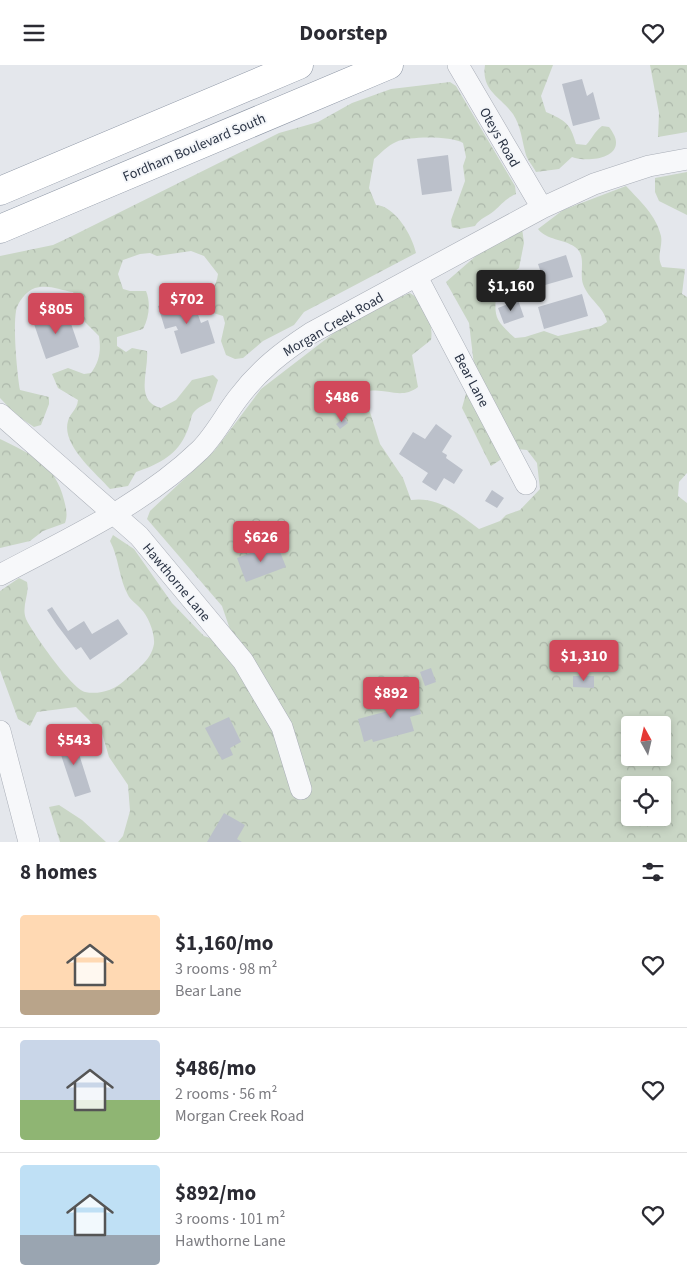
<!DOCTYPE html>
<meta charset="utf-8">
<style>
body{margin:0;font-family:"Source Sans 3",sans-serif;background:#f7f7f7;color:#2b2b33;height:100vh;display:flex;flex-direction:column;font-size:19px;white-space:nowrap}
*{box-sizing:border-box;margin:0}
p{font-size:16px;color:#7c7c81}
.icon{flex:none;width:28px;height:28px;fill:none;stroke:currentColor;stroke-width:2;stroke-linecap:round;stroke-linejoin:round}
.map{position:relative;height:777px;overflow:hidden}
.sheet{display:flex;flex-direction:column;background:#fff;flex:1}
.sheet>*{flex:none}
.needle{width:32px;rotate:352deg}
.fabs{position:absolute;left:621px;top:651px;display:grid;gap:10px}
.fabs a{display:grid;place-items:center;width:50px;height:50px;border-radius:5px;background:#fff;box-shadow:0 2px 8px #0003;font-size:25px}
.price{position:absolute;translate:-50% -42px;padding:0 11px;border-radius:5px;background:#d1495b;color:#fff;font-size:16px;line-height:32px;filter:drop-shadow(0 1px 2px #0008)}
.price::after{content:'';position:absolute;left:50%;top:30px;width:15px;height:11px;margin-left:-8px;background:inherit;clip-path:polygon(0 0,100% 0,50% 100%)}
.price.current{background:#222;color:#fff}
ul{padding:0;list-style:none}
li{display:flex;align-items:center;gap:15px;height:125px;padding:0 20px}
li+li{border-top:1px solid #e1e1e2}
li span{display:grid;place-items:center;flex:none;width:140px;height:100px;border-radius:5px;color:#555}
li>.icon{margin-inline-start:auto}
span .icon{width:60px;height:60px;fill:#fffc;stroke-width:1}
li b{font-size:21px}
h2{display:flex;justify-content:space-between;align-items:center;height:60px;padding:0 20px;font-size:21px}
header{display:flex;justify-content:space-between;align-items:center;height:65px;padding:0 20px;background:#fff;font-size:22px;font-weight:700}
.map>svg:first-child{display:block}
</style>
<header><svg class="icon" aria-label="menu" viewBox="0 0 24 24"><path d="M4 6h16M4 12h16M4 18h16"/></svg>Doorstep<svg class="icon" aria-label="heart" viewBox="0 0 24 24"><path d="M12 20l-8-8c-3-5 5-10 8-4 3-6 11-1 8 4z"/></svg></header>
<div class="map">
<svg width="687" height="777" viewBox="0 0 687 777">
<defs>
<pattern id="forest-crowns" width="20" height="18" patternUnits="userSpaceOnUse" patternTransform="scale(1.25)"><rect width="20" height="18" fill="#c9d6c5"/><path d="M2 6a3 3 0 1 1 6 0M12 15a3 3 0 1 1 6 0" fill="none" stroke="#adb8ab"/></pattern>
</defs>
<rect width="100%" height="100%" fill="#e4e7ec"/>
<!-- forest -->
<path fill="url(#forest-crowns)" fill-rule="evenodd" d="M 485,0 L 553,0 L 541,31 L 546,47 C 566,56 570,58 576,79 L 586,80 C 592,74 594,67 602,61 L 609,62 C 612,66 616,72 616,77 C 617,95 584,97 572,92 L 559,104 L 536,107 C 533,101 528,96 526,90 C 522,76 521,61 513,49 C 501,32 481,26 485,0 Z
M 650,0 L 687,0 L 687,67 L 658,72 L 659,48 Z
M 450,17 L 456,21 L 515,121 L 516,129 C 505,134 502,139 494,146 C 487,152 480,153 475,161 L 459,164 L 452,162 L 451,155 L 465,116 L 463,101 L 466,92 L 463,78 C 450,71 410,71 396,77 C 388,80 380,89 374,94 L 369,123 L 376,140 C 395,141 412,170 416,188 L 304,247 L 294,260 L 263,276 L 243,293 L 235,294 L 226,290 L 221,276 L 225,258 L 223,251 L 207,246 L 203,240 C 207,228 217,222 218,209 L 204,191 L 191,186 L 157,191 L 150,188 L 140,189 L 123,195 L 118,209 L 123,224 L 130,226 L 146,226 C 151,238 149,253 143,264 L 117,272 L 117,281 L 126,287 L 132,283 L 147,286 C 149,306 134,336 161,343 L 176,335 L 192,315 L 213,310 L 218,315 L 211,336 C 184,349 196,350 185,371 C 175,392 156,400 136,407 L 128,421 L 110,424 C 96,408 61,380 68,356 C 70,348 77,345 78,335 L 58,323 L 52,309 L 68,303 L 84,309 L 91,308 C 100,296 101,285 99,271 L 84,256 L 81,241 L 73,227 C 59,225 49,219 35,223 C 26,226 17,238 16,246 C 13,264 17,307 20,325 L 49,332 L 49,339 L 41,360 L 34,362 L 16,350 L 0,333 L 0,191 L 53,180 L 68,173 L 279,68 L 318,57 L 352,38 L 391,24 Z
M 687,107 L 687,150 L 659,136 L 655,127 L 655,113 Z
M 626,121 C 640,136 656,150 661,171 C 663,182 656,191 662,202 L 685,204 L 682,229 L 687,232 L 687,408 L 679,417 L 678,431 L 687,438 L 687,777 L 118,777 L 123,771 L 130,746 L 128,720 L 109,692 L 102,668 L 76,642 L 37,647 L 30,661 L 18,654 L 0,605 L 0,526 L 19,513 L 27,517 C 30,529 21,541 26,554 C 32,567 72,624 85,627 C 99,630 114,625 124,616 C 136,605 151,596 154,579 C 155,568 148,551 141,544 C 137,539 130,535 128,530 C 119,514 119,493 110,476 L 113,470 L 134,484 L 172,538 L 204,571 L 236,582 L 222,541 L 147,454 L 150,446 L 215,385 L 261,324 L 356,251 L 410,228 C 424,236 434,258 431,275 L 412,290 L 418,322 C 401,335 387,323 369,326 L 365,331 L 380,379 L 403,413 L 411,435 C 438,431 459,449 479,464 L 500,456 L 506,450 L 520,445 L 540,424 L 537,398 L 527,385 L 517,384 L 491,401 C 481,382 472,362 462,343 L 474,300 L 469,258 L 446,217 L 500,170 L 522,163 L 524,178 L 519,203 L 497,219 C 495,250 491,252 515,273 L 525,272 L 544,266 L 558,271 L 601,261 L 607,257 C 604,242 588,234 583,219 C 579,207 587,190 575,182 C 564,174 546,175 538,164 L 563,145 ZM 630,660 L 662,660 L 662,692 L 630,692 ZM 630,720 L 662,720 L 662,752 L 630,752 Z
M 0,374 C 31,389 56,400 64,435 C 66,443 68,450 65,458 L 43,466 L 30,476 L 0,483 Z
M 59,740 L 82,755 L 106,777 L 60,777 L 49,742 Z"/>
<!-- building -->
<path fill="#bbc0ca" d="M 582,14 L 587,31 L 593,27 L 600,54 L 573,61 L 562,19 Z
M 448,90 L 452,126 L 422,130 L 417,94 Z
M 566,190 L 573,212 L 545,220 L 538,199 Z
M 64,228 L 69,243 L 48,251 L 43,236 Z
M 582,229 L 588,251 L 544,264 L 538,242 Z
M 191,230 L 201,258 L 208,255 L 215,278 L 181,289 L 174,266 L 178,265 L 176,261 L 165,264 L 158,241 Z
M 518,235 L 524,252 L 504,259 L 498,243 Z
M 67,247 L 79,282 L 46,294 L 34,259 Z
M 344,353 L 348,358 L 340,364 L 336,359 Z
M 436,359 L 452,371 L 442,387 L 447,390 L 446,393 L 463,405 L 454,419 L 444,413 L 436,426 L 422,417 L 428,408 L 399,389 L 413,367 L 425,374 Z
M 492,425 L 504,433 L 497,443 L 485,436 Z
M 270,481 L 272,486 L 279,484 L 286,502 L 246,517 L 237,493 Z
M 52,542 L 68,566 L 84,556 L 92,569 L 118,554 L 128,569 L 90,595 L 81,582 L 76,585 L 57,560 L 47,545 Z
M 431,603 L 436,617 L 425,621 L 420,607 Z
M 573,611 L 594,611 L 594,623 L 573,622 Z
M 415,626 L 421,649 L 410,652 L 414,666 L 373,677 L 372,674 L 364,677 L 358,654 L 388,646 L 386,637 L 402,633 L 401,630 Z
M 229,652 L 241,677 L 230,683 L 233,690 L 222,695 L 205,663 Z
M 73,670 L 91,727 L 75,732 L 56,675 Z
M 224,748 L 245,760 L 237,774 L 242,777 L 207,777 Z"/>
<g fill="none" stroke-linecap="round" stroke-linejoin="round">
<!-- minor casing -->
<g stroke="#a9aeb7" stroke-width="22">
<path id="minor" d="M 458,0 L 542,143
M 417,212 L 526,419
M 0,349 L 139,471 L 243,596 L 282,662 L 301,724
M 0,510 C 69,473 143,440 200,385 C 215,370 225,350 238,333 C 259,305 282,287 311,268 L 542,143 L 594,119 L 649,101 L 687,94
M 0,666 L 29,777"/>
</g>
<!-- highway casing -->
<g stroke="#8b94a3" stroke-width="29">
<path id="highway" d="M 0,126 L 299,0
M 0,164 L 389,0"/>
</g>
<!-- minor -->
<use href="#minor" stroke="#f7f8fa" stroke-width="21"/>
<!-- highway -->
<use href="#highway" stroke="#fff" stroke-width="28"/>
</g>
<g text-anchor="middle" stroke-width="4" stroke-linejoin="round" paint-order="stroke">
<!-- street labels -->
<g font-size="14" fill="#2b3445" stroke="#f4f6f9">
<text transform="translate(500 72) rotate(60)" y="5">Oteys Road</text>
<text transform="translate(194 82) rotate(-23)" y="5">Fordham Boulevard South</text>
<text transform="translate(333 259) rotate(-30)" y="5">Morgan Creek Road</text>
<text transform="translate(472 315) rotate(62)" y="5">Bear Lane</text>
<text transform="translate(177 517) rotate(50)" y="5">Hawthorne Lane</text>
</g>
</g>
</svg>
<div class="fabs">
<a><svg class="needle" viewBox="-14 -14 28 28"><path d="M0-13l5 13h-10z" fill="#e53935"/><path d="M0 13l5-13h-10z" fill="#7c7c81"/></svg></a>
<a><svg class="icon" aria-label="locate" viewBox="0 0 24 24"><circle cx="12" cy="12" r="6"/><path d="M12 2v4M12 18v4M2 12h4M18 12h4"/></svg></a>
</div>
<b class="price current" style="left:511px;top:247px">$1,160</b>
<b class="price" style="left:187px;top:260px">$702</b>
<b class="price" style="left:56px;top:270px">$805</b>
<b class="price" style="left:342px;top:358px">$486</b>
<b class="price" style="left:261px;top:498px">$626</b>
<b class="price" style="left:584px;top:617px">$1,310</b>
<b class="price" style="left:391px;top:654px">$892</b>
<b class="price" style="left:74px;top:701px">$543</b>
</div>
<section class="sheet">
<h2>8 homes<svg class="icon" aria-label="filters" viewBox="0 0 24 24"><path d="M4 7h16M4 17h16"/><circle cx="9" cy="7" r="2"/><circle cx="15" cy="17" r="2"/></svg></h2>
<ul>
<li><span style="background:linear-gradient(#ffd9b3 75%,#b9a48a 0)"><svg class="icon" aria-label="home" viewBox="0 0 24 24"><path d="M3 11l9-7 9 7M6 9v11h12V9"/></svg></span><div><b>$1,160/mo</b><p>3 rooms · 98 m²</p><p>Bear Lane</p></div><svg class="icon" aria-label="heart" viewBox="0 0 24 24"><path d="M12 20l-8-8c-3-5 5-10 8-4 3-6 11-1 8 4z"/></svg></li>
<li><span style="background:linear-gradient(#c9d6e8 60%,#8fb573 0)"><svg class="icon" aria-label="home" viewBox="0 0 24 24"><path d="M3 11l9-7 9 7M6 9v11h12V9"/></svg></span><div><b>$486/mo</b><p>2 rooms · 56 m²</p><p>Morgan Creek Road</p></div><svg class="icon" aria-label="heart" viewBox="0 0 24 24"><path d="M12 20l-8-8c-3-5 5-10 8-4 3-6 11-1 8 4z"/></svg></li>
<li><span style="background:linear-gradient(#bfe0f5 70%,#9aa5b1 0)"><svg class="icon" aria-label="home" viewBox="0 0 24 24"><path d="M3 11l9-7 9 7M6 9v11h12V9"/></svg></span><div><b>$892/mo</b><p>3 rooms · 101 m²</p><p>Hawthorne Lane</p></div><svg class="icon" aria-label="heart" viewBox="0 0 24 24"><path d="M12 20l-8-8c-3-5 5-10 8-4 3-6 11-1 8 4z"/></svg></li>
</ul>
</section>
